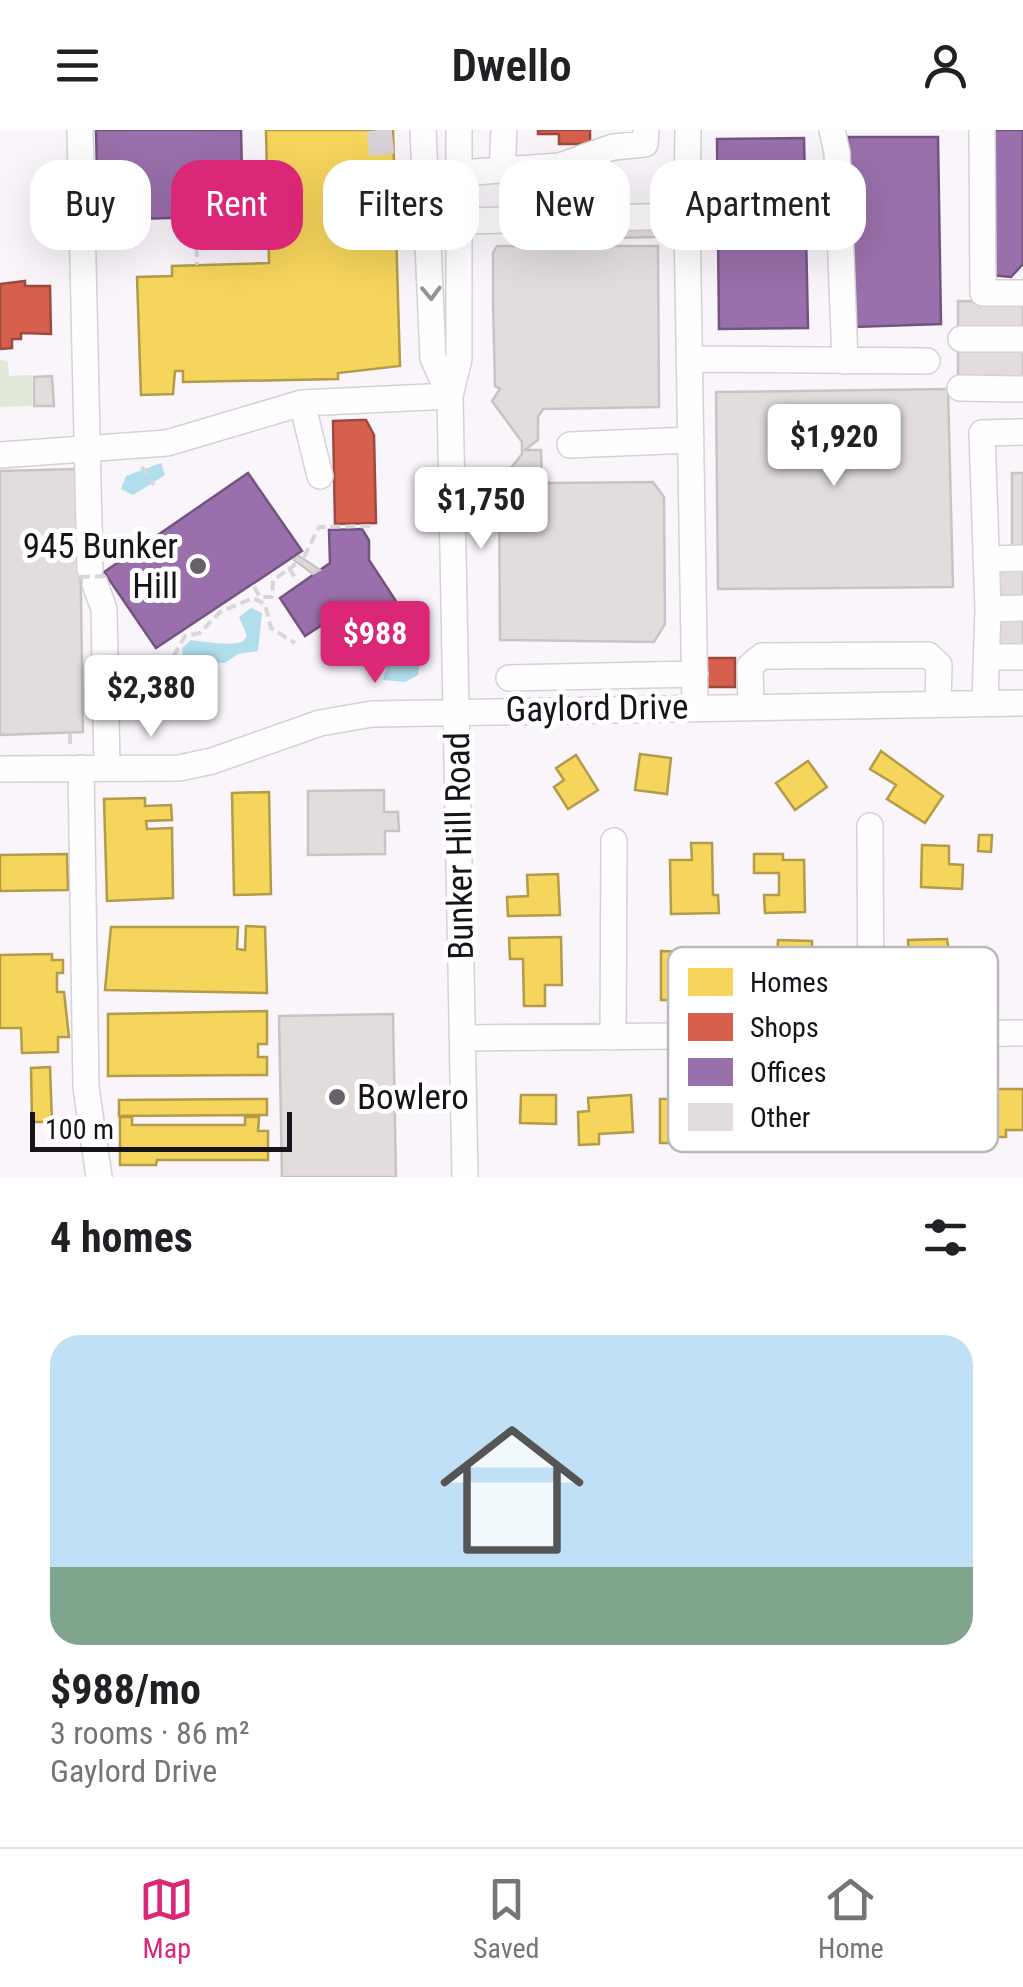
<!DOCTYPE html>
<meta charset="utf-8">
<style>
body{margin:0;font-family:"Roboto Condensed",sans-serif;background:#f2f2f2;color:#202124;height:100vh;display:flex;flex-direction:column;font-size:38px;white-space:nowrap}
*{box-sizing:border-box;margin:0}
p{font-size:32px;color:#757577}
.icon{flex:none;width:55px;height:55px;fill:none;stroke:currentColor;stroke-width:2;stroke-linecap:round;stroke-linejoin:round}
.map{position:relative;height:1047px;overflow:hidden}
.sheet{display:flex;flex-direction:column;background:#fff;flex:1}
.sheet>*{flex:none}
.hud{position:absolute;left:30px;top:30px;width:965px;height:90px;display:flex;gap:20px}
.scale{position:absolute;left:30px;bottom:25px;width:262px;box-sizing:border-box;padding-left:10px;border:5px solid #18131a;border-top:0;font-size:28px;line-height:35px;white-space:nowrap;color:#18131a;-webkit-text-stroke:8px #fff;paint-order:stroke}
.price{position:absolute;translate:-50% -85px;padding:0 22px;border-radius:10px;background:#fff;color:#222;font-size:32px;line-height:65px;filter:drop-shadow(0 2px 5px #0008)}
.price::after{content:'';position:absolute;left:50%;top:60px;width:30px;height:22px;margin-left:-15px;background:inherit;clip-path:polygon(0 0,100% 0,50% 100%)}
.price.selected{background:#db2777;color:#fff}
ul{padding:0;list-style:none}
li{display:grid;align-content:center;gap:20px;height:530px;padding:0 50px}
li+li{border-top:2px solid #e0e0e0}
li span{display:grid;place-items:center;height:310px;border-radius:30px;color:#555}
li>.icon{margin-inline-start:auto}
span .icon{width:180px;height:180px;fill:#fffc;stroke-width:1}
li b{font-size:42px}
h2{display:flex;justify-content:space-between;align-items:center;height:120px;padding:0 50px;font-size:42px}
.tag{padding:0 35px;border-radius:30px;background:#fff;box-shadow:0 10px 40px #0002;font-size:35px;line-height:90px}
.tag.selected{background:#db2777;color:#fff}
header{display:flex;justify-content:space-between;align-items:center;height:130px;padding:0 50px;background:#fff;font-size:45px;font-weight:600}
.tabs{display:flex;justify-content:space-around;align-items:center;height:140px;border-top:2px solid #e0e0e0;background:#fff;font-size:28px;color:#757577}
.tabs a{display:grid;justify-items:center;gap:5px}
.tabs .selected{color:#db2777}
.map>svg:first-child{display:block}
</style>
<header><svg class="icon" aria-label="menu" viewBox="0 0 24 24"><path d="M4 6h16M4 12h16M4 18h16"/></svg>Dwello<svg class="icon" aria-label="person" viewBox="0 0 24 24"><circle cx="12" cy="8" r="4"/><path d="M4 21q1-7 8-7t8 7"/></svg></header>
<div class="map">
<svg width="1023" height="1047" viewBox="0 0 1023 1047">
<rect width="100%" height="100%" fill="#f9f5fb"/>
<!-- green -->
<path fill="#dfe8d9" d="M 0,229 L 8,232 L 9,246 L 32,245 L 32,276 L 0,277 Z"/>
<!-- water -->
<path fill="#b1deec" d="M 161,333 L 165,345 L 133,365 L 121,359 L 126,346 Z
M 251,478 L 262,483 L 258,521 L 238,524 L 225,533 L 209,532 L 195,537 L 184,532 L 182,518 L 191,510 C 205,512 230,516 242,512 L 247,506 L 239,487 Z
M 413,511 L 423,517 L 418,545 L 405,552 L 383,550 L 389,529 Z"/>
<!-- homes -->
<path fill="#f6d55c" stroke="#b39b48" stroke-width="2.5" d="M 266,0 L 393,0 L 400,236 L 338,243 L 338,249 L 183,252 L 183,241 L 175,241 L 173,264 L 141,265 L 137,147 L 172,146 L 172,136 L 269,133 Z
M 881,621 L 943,666 L 925,693 L 887,669 L 896,655 L 870,639 Z
M 640,624 L 671,628 L 667,664 L 635,660 Z
M 576,625 L 598,660 L 568,679 L 554,657 L 564,650 L 556,638 Z
M 808,631 L 827,657 L 795,680 L 776,653 Z
M 269,662 L 271,764 L 234,765 L 232,663 Z
M 145,668 L 145,676 L 171,675 L 172,690 L 146,691 L 147,699 L 172,698 L 173,768 L 107,771 L 104,669 Z
M 979,705 L 992,705 L 991,722 L 978,721 Z
M 691,713 L 712,713 L 713,765 L 718,765 L 719,783 L 671,784 L 670,730 L 692,730 Z
M 922,715 L 949,716 L 949,734 L 963,735 L 962,759 L 921,757 Z
M 67,724 L 68,760 L 0,761 L 0,725 Z
M 754,724 L 783,724 L 783,730 L 804,730 L 805,782 L 765,783 L 764,765 L 779,765 L 779,743 L 754,743 Z
M 558,744 L 560,785 L 508,786 L 507,767 L 528,766 L 527,745 Z
M 246,796 L 265,797 L 267,863 L 105,860 L 111,797 L 238,797 L 237,819 L 245,820 Z
M 561,807 L 562,855 L 545,855 L 545,876 L 524,876 L 523,829 L 510,829 L 509,808 Z
M 947,809 L 954,854 L 917,855 L 917,827 L 909,827 L 908,810 Z
M 778,810 L 812,811 L 811,849 L 794,849 L 793,871 L 775,870 Z
M 661,821 L 691,822 L 691,853 L 720,853 L 720,870 L 661,870 Z
M 52,824 L 52,830 L 63,830 L 63,843 L 57,843 L 57,862 L 64,862 L 69,907 L 58,907 L 58,922 L 22,923 L 21,898 L 0,898 L 0,825 Z
M 267,881 L 267,914 L 258,914 L 258,927 L 267,927 L 267,945 L 108,946 L 108,884 Z
M 50,937 L 52,992 L 32,992 L 31,938 Z
M 993,959 L 1023,959 L 1023,1000 L 1006,1000 L 1006,1007 L 978,1007 L 978,984 L 993,984 Z
M 697,962 L 718,962 L 719,1018 L 673,1018 L 673,1013 L 660,1013 L 660,969 L 697,969 Z
M 521,965 L 556,965 L 556,994 L 520,993 Z
M 631,965 L 633,1002 L 599,1004 L 599,1014 L 579,1015 L 578,982 L 589,981 L 588,968 Z
M 267,969 L 267,985 L 119,986 L 119,970 Z
M 120,987 L 132,987 L 132,995 L 245,995 L 245,987 L 259,987 L 258,1001 L 268,1001 L 268,1030 L 157,1030 L 156,1035 L 120,1035 Z"/>
<!-- shops -->
<path fill="#d6604d" stroke="#9d493e" stroke-width="2.5" d="M 538,0 L 590,0 L 590,14 L 559,14 L 559,4 L 538,4 Z
M 25,151 L 25,156 L 50,156 L 51,204 L 21,203 L 21,209 L 12,209 L 12,218 L 0,219 L 0,154 Z
M 360,290 L 366,290 L 374,305 L 376,393 L 335,394 L 333,291 Z
M 703,528 L 735,528 L 735,557 L 704,557 Z"/>
<!-- offices -->
<path fill="#9970ab" stroke="#725480" stroke-width="2.5" d="M 96,0 L 241,0 L 243,86 L 98,90 Z
M 988,0 L 1023,0 L 1023,134 L 1011,147 L 990,145 Z
M 848,7 L 938,7 L 941,194 L 854,197 Z
M 804,8 L 808,198 L 719,199 L 717,9 Z
M 248,343 L 302,421 L 156,518 L 104,442 Z
M 362,399 L 369,410 L 369,430 L 405,485 L 363,515 L 342,482 L 305,506 L 280,468 L 330,433 L 329,400 Z"/>
<!-- building -->
<path fill="#e2dcdc" stroke="#c9c4c3" stroke-width="2.5" d="M 655,92 L 655,107 L 614,108 L 613,93 Z
M 497,116 L 658,116 L 659,277 L 543,279 L 538,287 L 538,310 L 525,320 L 541,320 L 542,359 L 549,353 L 653,352 L 664,367 L 665,494 L 654,512 L 500,510 L 499,353 L 522,324 L 522,312 L 492,271 L 500,259 L 495,256 L 493,173 L 493,123 Z
M 958,171 L 1023,172 L 1023,202 L 958,201 Z
M 958,220 L 1023,221 L 1023,250 L 958,249 Z
M 52,246 L 54,276 L 34,276 L 34,247 Z
M 948,259 L 953,457 L 718,459 L 716,262 Z
M 79,339 L 83,602 L 0,605 L 0,341 Z
M 1012,343 L 1023,343 L 1023,418 L 1012,418 Z
M 299,426 L 320,440 L 313,444 L 294,430 Z
M 1023,438 L 1023,470 L 999,470 L 998,439 Z
M 999,487 L 1023,487 L 1023,519 L 1000,519 Z
M 384,660 L 384,682 L 398,682 L 399,701 L 385,701 L 385,724 L 308,725 L 308,661 Z
M 393,884 L 396,1047 L 282,1047 L 279,886 Z"/>
<g fill="none" stroke-linecap="round" stroke-linejoin="round">
<!-- minor-tunnel -->
<path stroke="#d7d3d9" stroke-width="25" stroke-dasharray="25 12" stroke-linecap="butt" d="M 379,0 L 386,59 L 395,66"/>
<!-- minor casing -->
<g stroke="#d5d1d7" stroke-width="28">
<path id="minor" d="M 80,0 L 90,439
M 423,0 L 433,228 L 450,266
M 459,0 L 459,229 L 450,266 L 465,1047
M 832,0 L 837,23 L 845,231
M 982,0 L 983,163 L 1023,163
M 502,40 L 560,36 L 613,17 L 645,14 L 646,0
M 459,43 L 502,40 L 504,0
M 395,66 L 427,65
M 687,86 L 688,0
M 459,91 L 687,86 L 695,576
M 961,209 L 1023,209
M 690,229 L 927,231
M 960,258 L 1023,259
M 302,273 L 320,346
M 570,315 L 691,310
M 0,325 L 167,313 L 302,273 L 450,266
M 986,429 L 1023,428
M 95,454 L 104,479 L 107,638
M 988,479 L 1023,478
M 988,527 L 1023,527
M 509,548 L 695,544
M 985,573 L 988,479 L 982,303 L 1023,302
M 751,575 L 750,536 L 762,526 L 928,525 L 939,535 L 938,574
M 81,638 L 86,957 L 99,1047
M 0,639 L 179,638 L 212,631 L 320,593 L 372,584 L 1023,573
M 870,696 L 871,906
M 613,907 L 614,711
M 462,908 L 1023,903"/>
</g>
<!-- path -->
<path stroke="#d8d6d8" stroke-width="4" stroke-dasharray="10 5" stroke-linecap="butt" d="M 196,87 L 197,135
M 142,337 L 154,355
M 304,427 L 319,397 L 375,396
M 289,438 L 297,451
M 254,457 L 260,467 L 272,467 L 273,450 L 296,434
M 135,544 L 168,536 L 185,506 L 200,503 L 220,482 L 253,468 L 265,474 L 271,498 L 295,513
M 70,604 L 70,619"/>
<!-- minor -->
<use href="#minor" stroke="#fefefe" stroke-width="25"/>
<!-- path-bridge -->
<path stroke="#d8d6d8" stroke-width="4" stroke-dasharray="10 5" stroke-linecap="butt" d="M 296,428 L 316,442
M 80,447 L 106,446"/>
</g>
<!-- one-way arrows -->
<defs><path id="oneway-chevron" d="M-2-3.5L2.5 0L-2 3.5" fill="none" stroke-width="1.6" stroke-linecap="round" stroke-linejoin="round" transform="scale(2.5)"/></defs>
<use stroke="#969497" href="#oneway-chevron" transform="translate(431 163) rotate(88)"/>
<!-- markers -->
<g fill="#676269" stroke="#fff" stroke-width="4">
<circle cx="198" cy="436" r="10"/>
<circle cx="337" cy="967" r="10"/>
</g>
<g text-anchor="middle" stroke-width="10" stroke-linejoin="round" paint-order="stroke">
<!-- poi labels -->
<g font-size="35" fill="#18131a" stroke="#fff" text-anchor="end">
<text x="178" y="428">945 Bunker<tspan x="178" dy="40">Hill</tspan></text>
<text x="357" y="979" text-anchor="start">Bowlero</text>
</g>
<!-- street labels -->
<g font-size="35" fill="#18131a" stroke="#fff">
<text transform="translate(597 578) rotate(-1)" y="12">Gaylord Drive</text>
<text transform="translate(459 716) rotate(-91)" y="12">Bunker Hill Road</text>
</g>
</g>
<!-- legend -->
<rect x="668" y="817" width="330" height="205" rx="15" fill="#fff" stroke="#bab8ba" stroke-width="2.5"/>
<rect x="688" y="838" width="45" height="28" fill="#f6d55c"/>
<rect x="688" y="883" width="45" height="28" fill="#d6604d"/>
<rect x="688" y="928" width="45" height="28" fill="#9970ab"/>
<rect x="688" y="973" width="45" height="28" fill="#e2dcdc"/>
<g font-size="28" fill="#18131a">
<text x="750" y="862">Homes</text>
<text x="750" y="907">Shops</text>
<text x="750" y="952">Offices</text>
<text x="750" y="997">Other</text>
</g>
</svg>
<div class="scale">100 m</div>
<b class="price" style="left:834px;top:359px">$1,920</b>
<b class="price" style="left:481px;top:422px">$1,750</b>
<b class="price selected" style="left:375px;top:556px">$988</b>
<b class="price" style="left:151px;top:610px">$2,380</b>
<div class="hud">
<a class="tag">Buy</a>
<a class="tag selected">Rent</a>
<a class="tag">Filters</a>
<a class="tag">New</a>
<a class="tag">Apartment</a>
</div>
</div>
<section class="sheet">
<h2>4 homes<svg class="icon" aria-label="filters" viewBox="0 0 24 24"><path d="M4 7h16M4 17h16"/><circle cx="9" cy="7" r="2"/><circle cx="15" cy="17" r="2"/></svg></h2>
<ul>
<li><span style="background:linear-gradient(#bfe0f5 75%,#7fa58c 0)"><svg class="icon" aria-label="home" viewBox="0 0 24 24"><path d="M3 11l9-7 9 7M6 9v11h12V9"/></svg></span><div><b>$988/mo</b><p>3 rooms · 86 m²</p><p>Gaylord Drive</p></div></li>
</ul>
</section>
<nav class="tabs">
<a class="selected"><svg class="icon" aria-label="map" viewBox="0 0 24 24"><path d="M3 6l6-2 6 2 6-2v14l-6 2-6-2-6 2zM9 4v14M15 6v14"/></svg>Map</a>
<a><svg class="icon" aria-label="saved" viewBox="0 0 24 24"><path d="M7 4h10v16l-5-4-5 4z"/></svg>Saved</a>
<a><svg class="icon" aria-label="home" viewBox="0 0 24 24"><path d="M3 11l9-7 9 7M6 9v11h12V9"/></svg>Home</a>
</nav>
